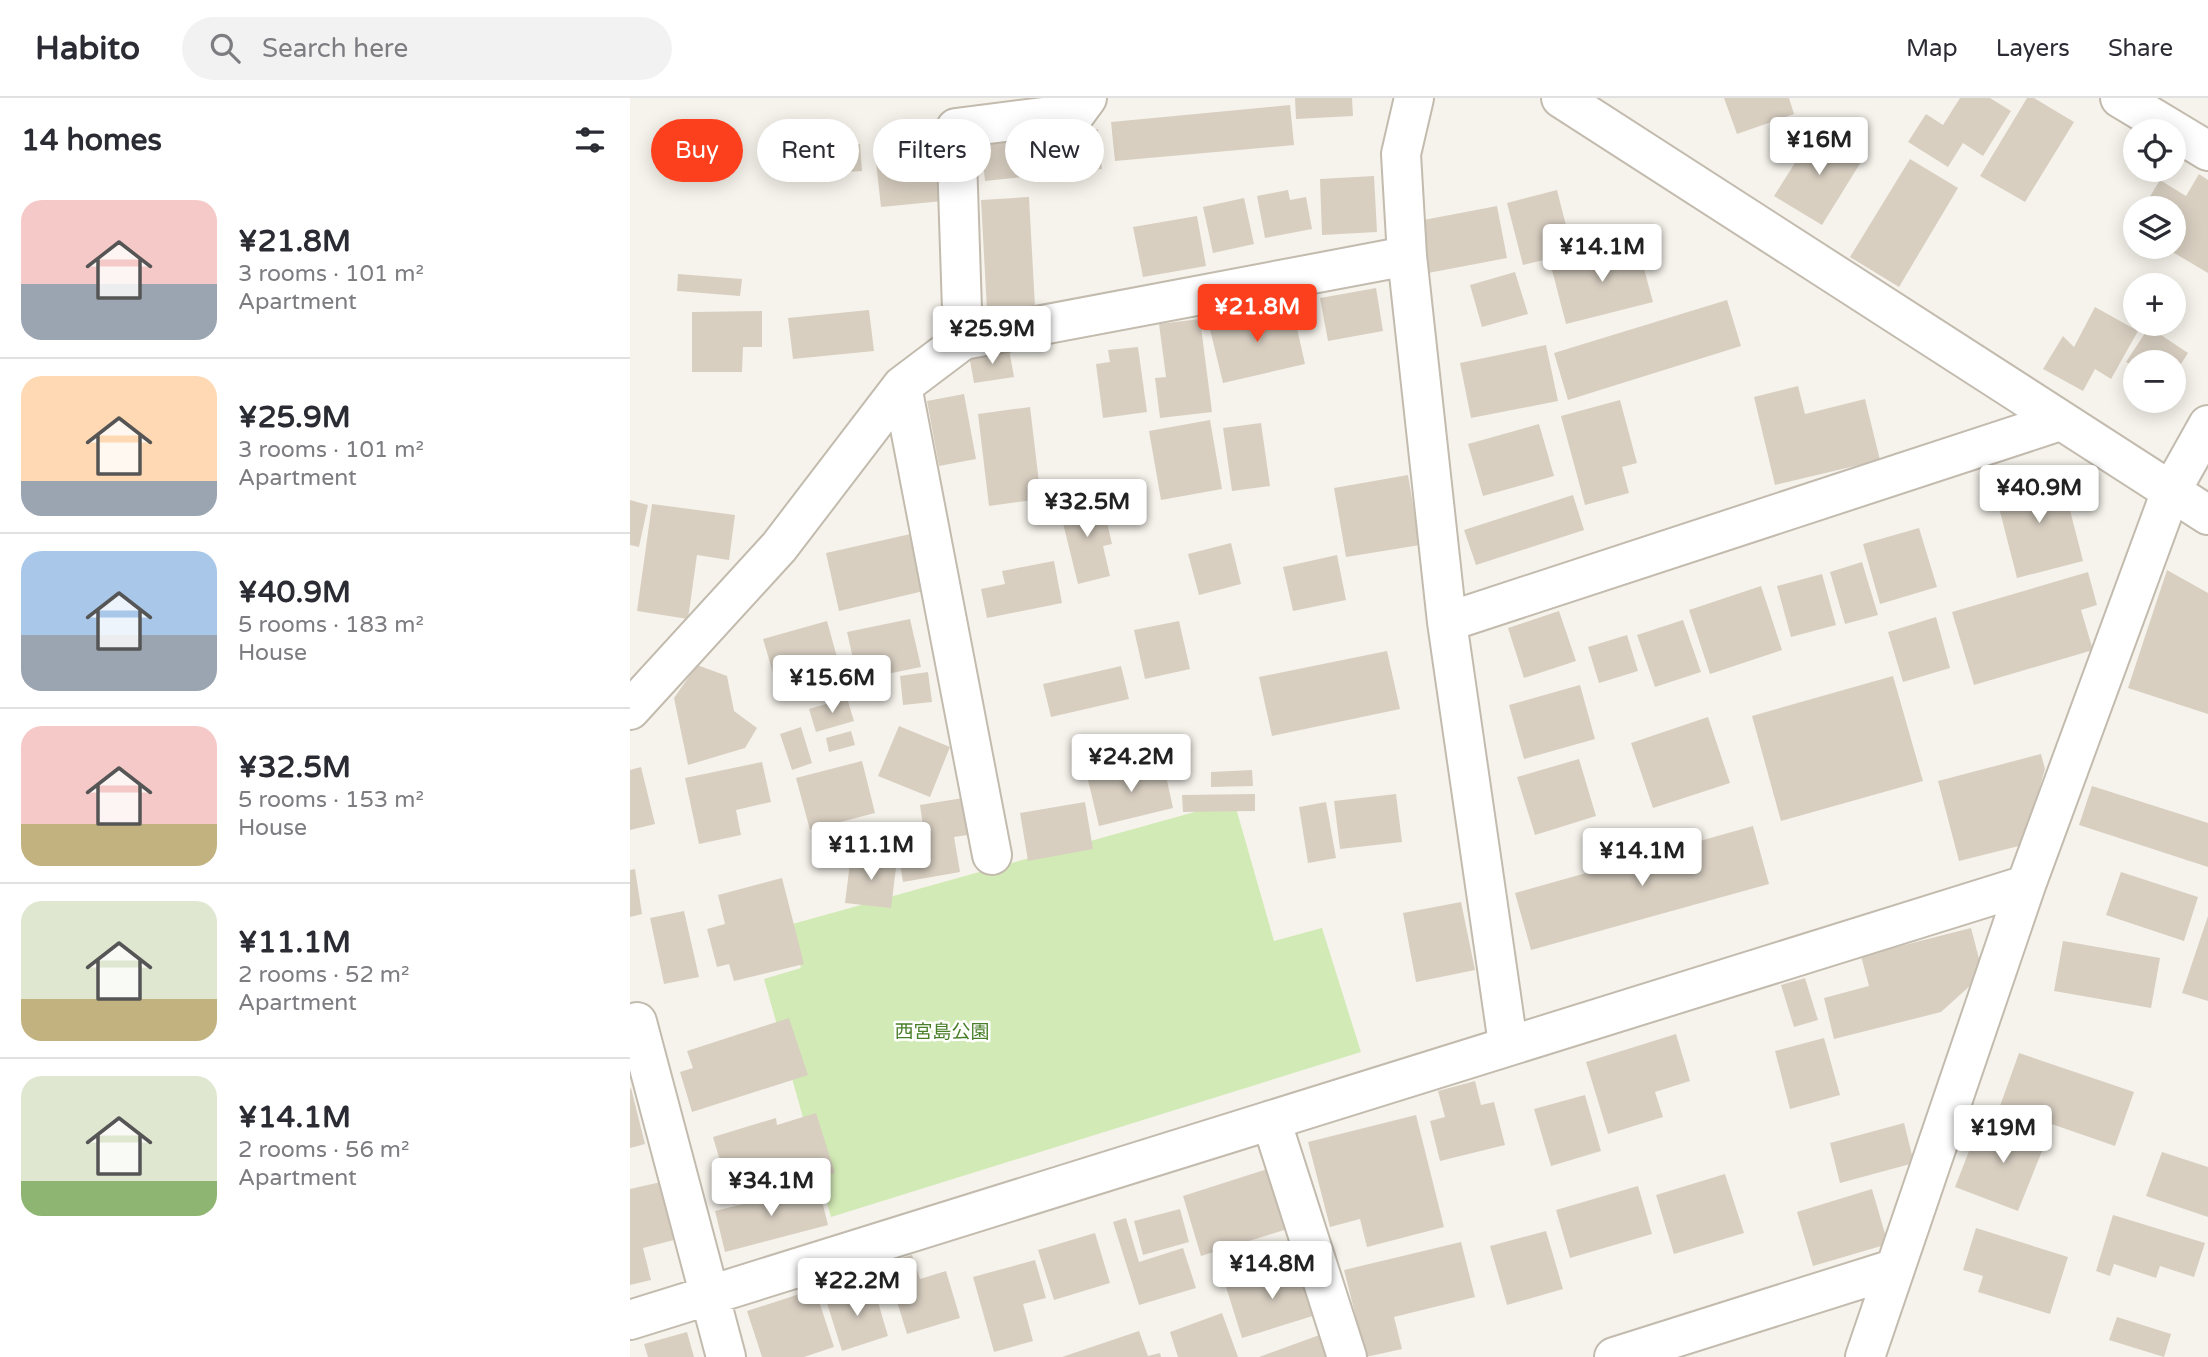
<!DOCTYPE html>
<meta charset="utf-8">
<style>
body{margin:0;font-family:"Varela Round","Noto Sans JP",sans-serif;background:#f2f2f3;color:#2b2b33;height:100vh;display:flex;flex-direction:column;font-size:26px;white-space:nowrap}
*{box-sizing:border-box;margin:0}
p{font-size:23px;color:#7c7c81}
.icon{flex:none;width:38px;height:38px;fill:none;stroke:currentColor;stroke-width:2;stroke-linecap:round;stroke-linejoin:round}
.map{position:relative;flex:1;overflow:hidden}
.details{display:flex;flex-direction:column;background:#fff;width:630px}
.details>*{flex:none}
.top-card{position:absolute;left:21px;top:21px;width:665px;height:63px;display:flex;gap:14px}
.fabs{position:absolute;left:1493px;top:21px;display:grid;gap:14px}
.fabs a{display:grid;place-items:center;width:63px;height:63px;border-radius:50%;background:#fff;box-shadow:0 4px 18px #0003;font-size:35px}
.price{position:absolute;translate:-50% -60px;padding:0 16px;border-radius:7px;background:#fff;color:#222;font-size:23px;line-height:46px;filter:drop-shadow(0 2px 4px #0008)}
.price::after{content:'';position:absolute;left:50%;top:42px;width:21px;height:16px;margin-left:-10px;background:inherit;clip-path:polygon(0 0,100% 0,50% 100%)}
.price.current{background:#fc3f1d;color:#fff}
ul{padding:0;list-style:none}
li{display:flex;align-items:center;gap:21px;height:175px;padding:0 21px}
li+li{border-top:2px solid #e1e1e2}
li span{display:grid;place-items:center;flex:none;width:196px;height:140px;border-radius:21px;color:#555}
li>.icon{margin-inline-start:auto}
span .icon{width:84px;height:84px;fill:#fffc;stroke-width:1}
li b{font-size:30px}
h2{display:flex;justify-content:space-between;align-items:center;height:84px;padding:0 21px;font-size:30px}
.chip{padding:0 24px;border-radius:32px;background:#fff;box-shadow:0 4px 18px #0003;font-size:24px;line-height:63px}
.chip.current{background:#fc3f1d;color:#fff}
header{display:flex;align-items:center;gap:42px;box-sizing:border-box;height:98px;padding:0 35px;background:#fff;border-bottom:2px solid #e1e1e2}
header strong{font-size:33px}
nav{display:flex;gap:38px;margin-inline-start:auto;font-size:24px}
.search{width:490px;height:63px;background:#f2f2f3;display:flex;align-items:center;gap:18px;box-sizing:border-box;padding:0 24px;border-radius:38px;color:#7c7c81;font-size:26px}
main{display:flex;flex:1;min-height:0}
.map>svg:first-child{display:block}
</style>
<header>
<strong>Habito</strong>
<div class="search"><svg class="icon" aria-label="search" viewBox="0 0 24 24"><circle cx="10" cy="10" r="6"/><path d="M15 15l6 6"/></svg>Search here</div>
<nav><a>Map</a><a>Layers</a><a>Share</a></nav>
</header>
<main>
<section class="details">
<h2>14 homes<svg class="icon" aria-label="filters" viewBox="0 0 24 24"><path d="M4 7h16M4 17h16"/><circle cx="9" cy="7" r="2"/><circle cx="15" cy="17" r="2"/></svg></h2>
<ul>
<li><span style="background:linear-gradient(#f6c9c9 60%,#9aa5b1 0)"><svg class="icon" aria-label="home" viewBox="0 0 24 24"><path d="M3 11l9-7 9 7M6 9v11h12V9"/></svg></span><div><b>¥21.8M</b><p>3 rooms · 101 m²</p><p>Apartment</p></div></li>
<li><span style="background:linear-gradient(#ffd9b3 75%,#9aa5b1 0)"><svg class="icon" aria-label="home" viewBox="0 0 24 24"><path d="M3 11l9-7 9 7M6 9v11h12V9"/></svg></span><div><b>¥25.9M</b><p>3 rooms · 101 m²</p><p>Apartment</p></div></li>
<li><span style="background:linear-gradient(#a9c7e8 60%,#9aa5b1 0)"><svg class="icon" aria-label="home" viewBox="0 0 24 24"><path d="M3 11l9-7 9 7M6 9v11h12V9"/></svg></span><div><b>¥40.9M</b><p>5 rooms · 183 m²</p><p>House</p></div></li>
<li><span style="background:linear-gradient(#f6c9c9 70%,#c2b280 0)"><svg class="icon" aria-label="home" viewBox="0 0 24 24"><path d="M3 11l9-7 9 7M6 9v11h12V9"/></svg></span><div><b>¥32.5M</b><p>5 rooms · 153 m²</p><p>House</p></div></li>
<li><span style="background:linear-gradient(#dfe7d0 70%,#c2b280 0)"><svg class="icon" aria-label="home" viewBox="0 0 24 24"><path d="M3 11l9-7 9 7M6 9v11h12V9"/></svg></span><div><b>¥11.1M</b><p>2 rooms · 52 m²</p><p>Apartment</p></div></li>
<li><span style="background:linear-gradient(#dfe7d0 75%,#8fb573 0)"><svg class="icon" aria-label="home" viewBox="0 0 24 24"><path d="M3 11l9-7 9 7M6 9v11h12V9"/></svg></span><div><b>¥14.1M</b><p>2 rooms · 56 m²</p><p>Apartment</p></div></li>
</ul>
</section>
<div class="map">
<svg width="1578" height="1259" viewBox="0 0 1578 1259">
<rect width="100%" height="100%" fill="#f6f3ec"/>
<!-- green -->
<path fill="#d2eab5" d="M 604,703 L 644,843 L 692,830 L 731,954 L 201,1119 L 134,881 L 171,870 L 159,827 Z"/>
<!-- building -->
<path fill="#d8cfc1" d="M 665,0 L 722,0 L 723,18 L 666,21 Z
M 1094,0 L 1159,0 L 1164,16 L 1107,36 Z
M 1330,0 L 1360,0 L 1381,13 L 1353,58 L 1333,45 L 1318,69 L 1278,44 L 1296,16 L 1313,27 Z
M 1397,0 L 1404,0 L 1444,24 L 1395,104 L 1350,78 Z
M 660,7 L 664,47 L 485,63 L 481,24 Z
M 1187,30 L 1234,59 L 1192,127 L 1144,98 Z
M 468,31 L 472,71 L 355,83 L 351,44 Z
M 230,46 L 232,73 L 182,76 L 181,49 Z
M 308,49 L 313,103 L 251,109 L 245,55 Z
M 1280,61 L 1328,90 L 1269,189 L 1220,159 Z
M 1569,76 L 1578,82 L 1578,175 L 1534,149 L 1544,149 L 1544,110 L 1513,110 L 1530,82 L 1556,98 Z
M 744,78 L 747,134 L 692,137 L 690,81 Z
M 658,92 L 660,102 L 676,99 L 682,131 L 635,140 L 627,98 Z
M 927,92 L 943,155 L 893,167 L 877,105 Z
M 399,99 L 405,209 L 357,212 L 351,102 Z
M 614,100 L 624,146 L 583,155 L 573,109 Z
M 867,108 L 877,160 L 793,176 L 783,124 Z
M 567,118 L 576,168 L 513,179 L 503,129 Z
M 1007,145 L 1023,204 L 936,226 L 921,168 Z
M 885,174 L 898,216 L 852,229 L 840,187 Z
M 48,176 L 112,181 L 110,198 L 47,193 Z
M 746,190 L 753,233 L 698,243 L 690,200 Z
M 1097,202 L 1111,248 L 938,302 L 924,255 Z
M 662,208 L 675,266 L 593,285 L 579,227 Z
M 1465,209 L 1508,233 L 1481,281 L 1465,271 L 1453,293 L 1413,271 L 1433,238 L 1444,249 Z
M 239,212 L 244,253 L 163,261 L 158,220 Z
M 132,213 L 132,249 L 113,249 L 112,274 L 62,274 L 62,214 Z
M 570,221 L 582,314 L 530,320 L 525,280 L 536,279 L 529,226 Z
M 1519,229 L 1558,255 L 1544,277 L 1544,264 L 1505,264 L 1505,270 L 1496,264 Z
M 916,247 L 928,303 L 841,320 L 830,265 Z
M 508,249 L 517,314 L 473,320 L 466,266 L 480,264 L 478,252 Z
M 379,251 L 384,279 L 344,285 L 339,257 Z
M 1168,288 L 1175,316 L 1235,301 L 1250,362 L 1145,387 L 1124,299 Z
M 334,296 L 346,361 L 309,368 L 297,303 Z
M 990,302 L 1007,365 L 992,369 L 999,395 L 955,407 L 931,318 Z
M 400,309 L 411,401 L 359,408 L 348,316 Z
M 580,322 L 592,391 L 531,402 L 519,333 Z
M 631,325 L 640,388 L 602,393 L 593,330 Z
M 909,326 L 924,378 L 853,398 L 838,346 Z
M 1430,373 L 1453,463 L 1387,480 L 1364,390 Z
M 778,377 L 790,447 L 716,459 L 704,390 Z
M 943,397 L 954,432 L 846,467 L 834,432 Z
M 471,399 L 482,446 L 473,448 L 480,478 L 448,486 L 429,409 Z
M 0,402 L 18,407 L 9,449 L 0,447 Z
M 22,406 L 105,417 L 99,462 L 67,457 L 58,521 L 7,513 Z
M 1289,430 L 1307,489 L 1250,506 L 1233,446 Z
M 285,435 L 298,492 L 209,513 L 196,455 Z
M 601,445 L 611,486 L 569,497 L 558,456 Z
M 707,457 L 716,502 L 663,513 L 653,469 Z
M 424,463 L 432,505 L 357,520 L 351,491 L 375,486 L 372,473 Z
M 1232,464 L 1248,517 L 1215,526 L 1200,474 Z
M 1537,472 L 1578,495 L 1578,616 L 1498,590 Z
M 1458,474 L 1467,507 L 1451,512 L 1463,552 L 1344,587 L 1322,514 Z
M 1192,476 L 1206,527 L 1161,539 L 1147,488 Z
M 1131,488 L 1152,552 L 1080,576 L 1059,512 Z
M 929,513 L 946,563 L 894,580 L 878,530 Z
M 1306,519 L 1320,570 L 1273,584 L 1258,534 Z
M 280,521 L 291,569 L 228,582 L 217,534 Z
M 1053,522 L 1071,574 L 1025,589 L 1007,537 Z
M 197,523 L 210,570 L 147,588 L 133,541 Z
M 549,523 L 560,571 L 515,581 L 504,532 Z
M 997,537 L 1008,573 L 969,585 L 958,549 Z
M 757,553 L 770,611 L 642,638 L 629,579 Z
M 67,567 L 97,578 L 104,613 L 127,630 L 115,650 L 58,667 L 44,600 Z
M 491,568 L 499,601 L 421,619 L 413,586 Z
M 298,574 L 302,604 L 273,607 L 270,578 Z
M 1263,578 L 1293,683 L 1151,723 L 1122,618 Z
M 950,587 L 965,641 L 894,661 L 879,607 Z
M 217,600 L 224,623 L 186,634 L 179,611 Z
M 1078,619 L 1100,685 L 1023,710 L 1001,645 Z
M 269,628 L 320,649 L 300,699 L 248,678 Z
M 171,629 L 182,665 L 162,672 L 150,636 Z
M 221,633 L 225,647 L 199,654 L 196,640 Z
M 1411,656 L 1415,671 L 1393,747 L 1329,763 L 1308,683 Z
M 949,661 L 966,718 L 905,737 L 887,679 Z
M 232,663 L 245,715 L 180,732 L 166,680 Z
M 132,664 L 141,704 L 106,712 L 111,737 L 69,746 L 55,680 Z
M 533,664 L 543,710 L 469,728 L 458,682 Z
M 11,669 L 25,726 L 0,732 L 0,672 Z
M 622,672 L 623,688 L 581,689 L 581,674 Z
M 1462,688 L 1578,725 L 1578,769 L 1449,727 Z
M 625,696 L 625,713 L 553,714 L 552,697 Z
M 766,696 L 772,744 L 710,751 L 704,703 Z
M 345,698 L 351,735 L 324,739 L 330,774 L 273,784 L 265,732 L 293,728 L 290,707 Z
M 455,704 L 463,751 L 398,763 L 390,715 Z
M 696,704 L 706,760 L 678,765 L 669,709 Z
M 1123,728 L 1139,786 L 901,852 L 885,795 Z
M 221,757 L 267,762 L 261,810 L 215,805 Z
M 5,771 L 12,816 L 0,819 L 0,772 Z
M 1491,774 L 1568,799 L 1554,843 L 1476,817 Z
M 152,780 L 174,866 L 104,883 L 99,866 L 87,869 L 77,831 L 95,826 L 88,797 Z
M 831,804 L 845,872 L 786,884 L 773,815 Z
M 54,813 L 69,879 L 34,886 L 20,820 Z
M 1578,818 L 1578,903 L 1552,895 Z
M 1341,830 L 1353,876 L 1311,914 L 1204,941 L 1194,900 L 1239,888 L 1231,858 Z
M 1433,843 L 1530,860 L 1521,910 L 1424,893 Z
M 1175,880 L 1188,922 L 1164,929 L 1151,887 Z
M 159,920 L 178,977 L 62,1014 L 50,974 L 63,970 L 57,953 Z
M 1046,936 L 1060,983 L 1025,994 L 1033,1019 L 978,1036 L 956,964 Z
M 1194,940 L 1210,997 L 1160,1011 L 1145,953 Z
M 1389,955 L 1504,994 L 1485,1048 L 1370,1008 Z
M 845,983 L 851,1007 L 864,1004 L 875,1047 L 810,1063 L 800,1023 L 815,1019 L 808,993 Z
M 1,990 L 15,1046 L 0,1050 L 0,991 Z
M 955,997 L 971,1053 L 921,1068 L 904,1011 Z
M 186,1015 L 205,1075 L 103,1107 L 83,1039 L 146,1020 L 147,1027 Z
M 786,1017 L 814,1129 L 737,1149 L 730,1121 L 700,1129 L 678,1044 Z
M 1361,1024 L 1387,1035 L 1390,1027 L 1418,1038 L 1388,1113 L 1325,1089 L 1341,1048 L 1350,1051 Z
M 1274,1025 L 1284,1065 L 1210,1085 L 1200,1045 Z
M 1532,1054 L 1578,1069 L 1578,1119 L 1516,1098 Z
M 650,1067 L 670,1127 L 571,1158 L 553,1098 Z
M 1095,1076 L 1114,1135 L 1044,1156 L 1026,1097 Z
M 31,1084 L 44,1142 L 13,1150 L 21,1182 L 0,1187 L 0,1091 Z
M 188,1087 L 198,1127 L 95,1154 L 85,1113 Z
M 1008,1088 L 1022,1136 L 940,1160 L 926,1112 Z
M 1242,1091 L 1258,1146 L 1183,1168 L 1167,1114 Z
M 550,1111 L 559,1144 L 513,1157 L 504,1123 Z
M 1483,1117 L 1575,1145 L 1564,1179 L 1530,1168 L 1526,1180 L 1484,1166 L 1480,1178 L 1466,1173 Z
M 496,1120 L 509,1164 L 553,1150 L 566,1190 L 509,1207 L 483,1124 Z
M 1346,1130 L 1438,1159 L 1420,1216 L 1348,1194 L 1353,1178 L 1333,1172 Z
M 916,1133 L 933,1191 L 877,1207 L 860,1148 Z
M 465,1135 L 480,1185 L 424,1202 L 408,1152 Z
M 831,1144 L 845,1199 L 764,1219 L 772,1251 L 736,1259 L 714,1172 Z
M 282,1157 L 290,1181 L 316,1173 L 330,1220 L 277,1236 L 255,1165 Z
M 405,1162 L 416,1200 L 393,1206 L 403,1243 L 364,1254 L 343,1179 Z
M 673,1165 L 689,1216 L 612,1240 L 596,1189 Z
M 243,1187 L 258,1238 L 212,1253 L 196,1202 Z
M 185,1191 L 204,1249 L 174,1259 L 132,1259 L 117,1213 Z
M 592,1215 L 608,1259 L 548,1259 L 540,1234 Z
M 1487,1219 L 1541,1236 L 1534,1259 L 1479,1242 Z
M 509,1233 L 518,1258 L 530,1255 L 531,1259 L 432,1259 Z
M 57,1234 L 64,1259 L 18,1259 L 14,1246 Z
M 695,1235 L 704,1259 L 629,1259 Z"/>
<g fill="none" stroke-linecap="round" stroke-linejoin="round">
<!-- minor casing -->
<g stroke="#c2bbae" stroke-width="42">
<path id="minor" d="M 784,0 L 771,56 L 777,158 L 817,524 L 878,946
M 931,0 L 1578,417
M 1490,0 L 1578,53
M 333,242 L 326,30 L 446,15 L 457,0
M 272,288 L 362,757
M 817,524 L 1430,323
M 0,612 L 149,449 L 272,288 L 333,242 L 777,158
M 7,924 L 96,1259
M 641,1022 L 717,1259
M 0,1222 L 1396,787
M 984,1259 L 1263,1171
M 1235,1259 L 1396,787 L 1541,393 L 1578,327"/>
</g>
<!-- minor -->
<use href="#minor" stroke="#fff" stroke-width="38"/>
</g>
<g text-anchor="middle" stroke-width="5" stroke-linejoin="round" paint-order="stroke">
<!-- park labels -->
<g font-size="19" fill="#4a7f2a" stroke="#fff">
<text x="312" y="940">西宮島公園</text>
</g>
</g>
</svg>
<div class="fabs">
<a><svg class="icon" aria-label="locate" viewBox="0 0 24 24"><circle cx="12" cy="12" r="6"/><path d="M12 2v4M12 18v4M2 12h4M18 12h4"/></svg></a>
<a><svg class="icon" aria-label="layers" viewBox="0 0 24 24"><path d="M12 4l9 5-9 5-9-5zM3 14l9 5 9-5"/></svg></a>
<a>+</a>
<a>−</a>
</div>
<b class="price" style="left:1189px;top:79px">¥16M</b>
<b class="price" style="left:972px;top:186px">¥14.1M</b>
<b class="price current" style="left:627px;top:246px">¥21.8M</b>
<b class="price" style="left:362px;top:268px">¥25.9M</b>
<b class="price" style="left:1409px;top:427px">¥40.9M</b>
<b class="price" style="left:457px;top:441px">¥32.5M</b>
<b class="price" style="left:202px;top:617px">¥15.6M</b>
<b class="price" style="left:501px;top:696px">¥24.2M</b>
<b class="price" style="left:241px;top:784px">¥11.1M</b>
<b class="price" style="left:1012px;top:790px">¥14.1M</b>
<b class="price" style="left:1373px;top:1067px">¥19M</b>
<b class="price" style="left:141px;top:1120px">¥34.1M</b>
<b class="price" style="left:642px;top:1203px">¥14.8M</b>
<b class="price" style="left:227px;top:1220px">¥22.2M</b>
<div class="top-card">
<a class="chip current">Buy</a>
<a class="chip">Rent</a>
<a class="chip">Filters</a>
<a class="chip">New</a>
</div>
</div>
</main>
